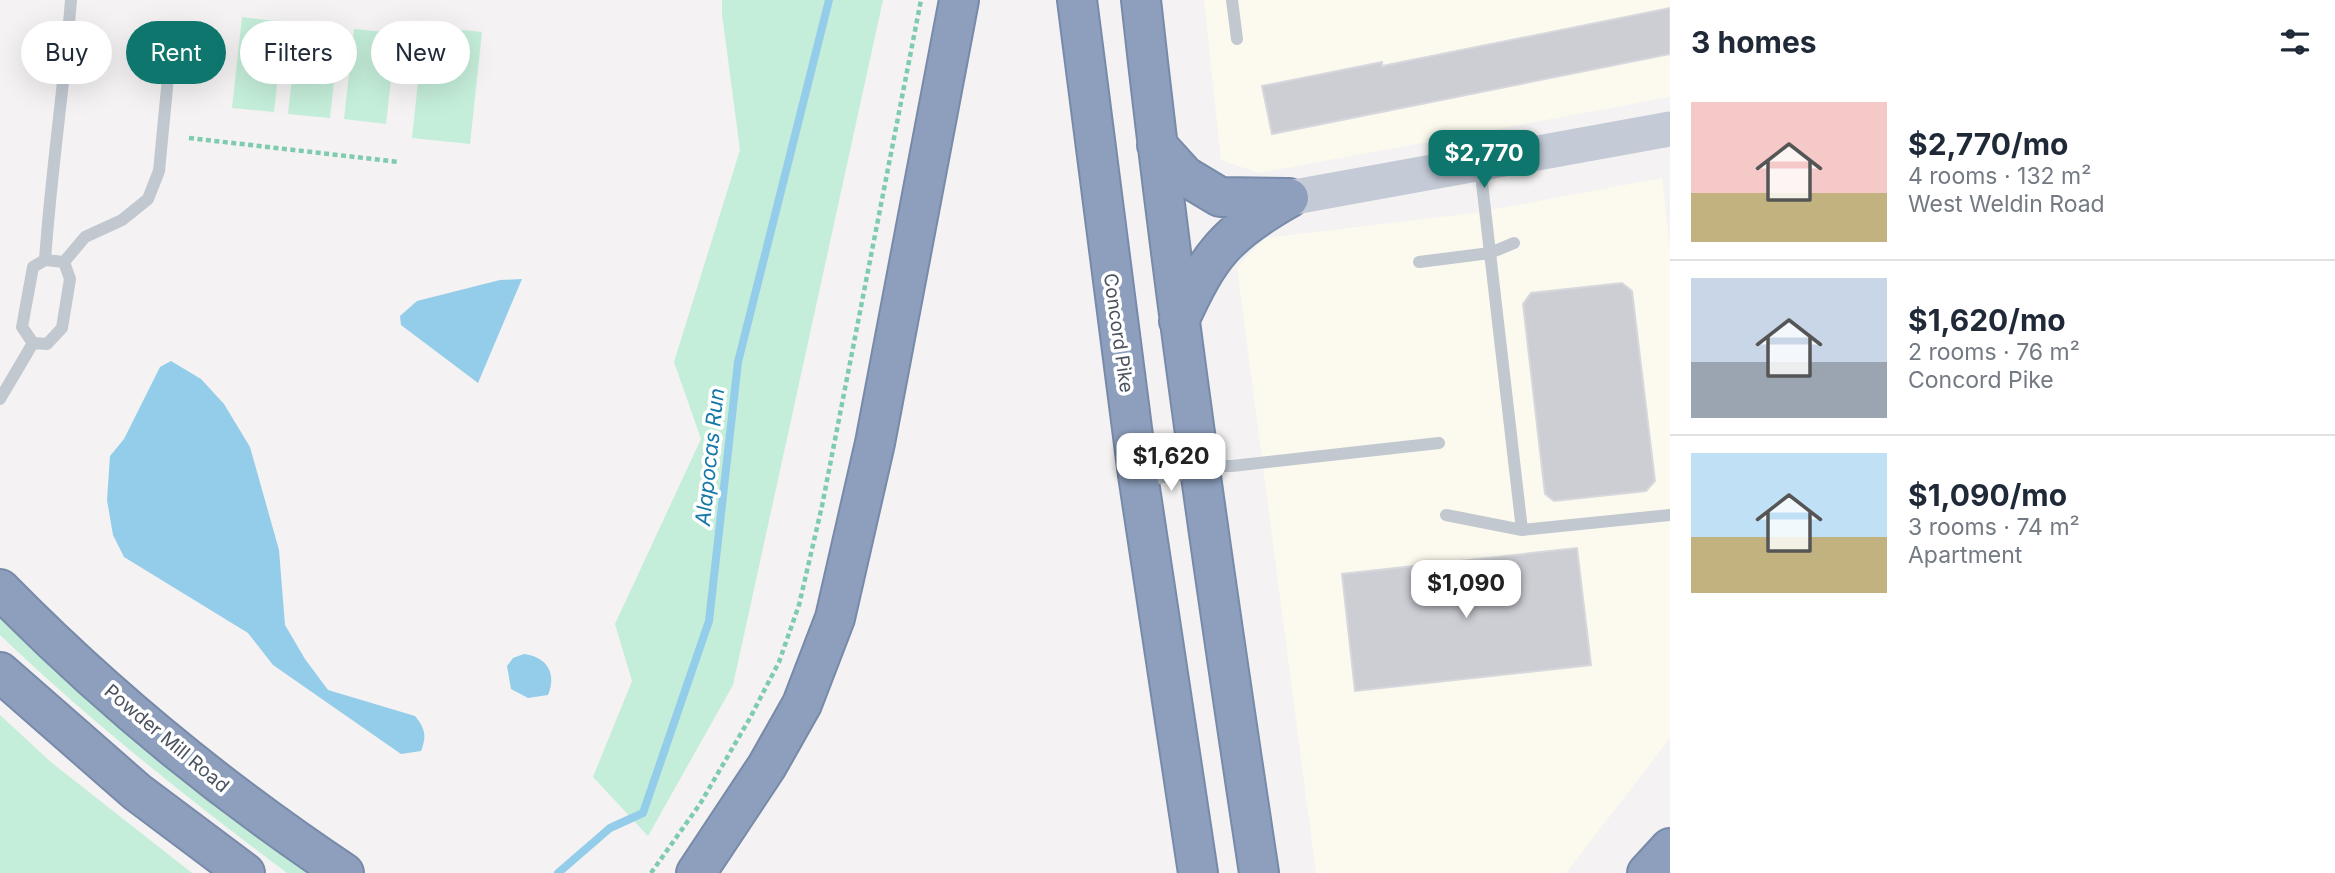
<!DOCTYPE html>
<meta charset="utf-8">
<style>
body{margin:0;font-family:Inter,sans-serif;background:#f2f2f3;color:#1f2937;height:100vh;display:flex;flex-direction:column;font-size:26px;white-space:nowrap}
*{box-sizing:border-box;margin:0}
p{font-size:23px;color:#747a83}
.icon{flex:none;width:38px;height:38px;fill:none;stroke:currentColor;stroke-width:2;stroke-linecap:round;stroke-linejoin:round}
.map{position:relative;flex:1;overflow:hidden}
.sheet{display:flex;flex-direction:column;background:#fff;width:665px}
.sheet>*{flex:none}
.banner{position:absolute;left:21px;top:21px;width:665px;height:63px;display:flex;gap:14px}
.price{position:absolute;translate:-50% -60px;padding:0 16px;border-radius:14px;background:#fff;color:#222;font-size:23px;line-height:46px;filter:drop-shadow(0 2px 4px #0008)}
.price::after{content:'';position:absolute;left:50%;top:42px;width:21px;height:16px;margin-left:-10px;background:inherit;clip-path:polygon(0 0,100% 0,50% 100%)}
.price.active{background:#0f766e;color:#fff}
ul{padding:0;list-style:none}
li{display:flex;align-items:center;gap:21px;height:175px;padding:0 21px}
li+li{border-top:2px solid #e0e1e3}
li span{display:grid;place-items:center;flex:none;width:196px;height:140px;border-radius:0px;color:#555}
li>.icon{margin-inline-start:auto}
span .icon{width:84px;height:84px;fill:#fffc;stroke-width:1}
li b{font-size:30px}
h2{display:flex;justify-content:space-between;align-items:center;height:84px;padding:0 21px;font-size:30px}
.pill{padding:0 24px;border-radius:32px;background:#fff;box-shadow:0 7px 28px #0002;font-size:24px;line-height:63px}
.pill.active{background:#0f766e;color:#fff}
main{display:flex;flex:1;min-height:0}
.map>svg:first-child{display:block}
</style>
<main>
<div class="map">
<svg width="1670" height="873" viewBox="0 0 1670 873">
<rect width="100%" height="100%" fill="#f4f2f2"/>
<!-- commercial -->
<path fill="#fcfaee" d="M 1204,0 L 1670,0 L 1670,97 L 1259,173 L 1221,160 Z
M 1662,178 L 1670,248 L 1670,738 L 1566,873 L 1316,873 L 1237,267 L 1265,238 L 1474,213 Z"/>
<!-- green -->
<path fill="#c4eed9" d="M 722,0 L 883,0 L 733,685 L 648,836 L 593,777 L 632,681 L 615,624 L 701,439 L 674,362 L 740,150 L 722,14 Z
M 242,17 L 284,22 L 274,112 L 232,108 Z
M 298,23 L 340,27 L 330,118 L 288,114 Z
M 424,26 L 482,32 L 470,144 L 412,138 Z
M 354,29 L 396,33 L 386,124 L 344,119 Z
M 0,616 L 313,873 L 287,873 C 187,798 90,721 0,635 Z
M 0,715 L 52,763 L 192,873 L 0,873 Z"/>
<!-- water -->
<path fill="#94cde9" d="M 522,279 L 478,383 L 401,325 L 400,316 L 417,301 L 500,280 Z
M 171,361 L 201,379 L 224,404 L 250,447 L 279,550 L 285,625 L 305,659 L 328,690 L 415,716 C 425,728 427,736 421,751 L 401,754 L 273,665 L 248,633 L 124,557 L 113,535 L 107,500 L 110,456 L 124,439 L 160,367 Z
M 524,654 C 547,657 557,673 548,695 L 528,698 L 511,689 L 507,666 L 513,658 Z"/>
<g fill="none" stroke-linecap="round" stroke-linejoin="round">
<!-- stream -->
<path stroke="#94cde9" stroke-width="8" d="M 558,873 L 610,828 L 643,813 L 709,621 L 738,362 L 829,0"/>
</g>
<!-- building -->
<path fill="#ccced4" stroke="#d7d8dd" stroke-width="2" d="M 1670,8 L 1670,54 L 1272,134 L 1262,86 L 1382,62 L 1382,66 Z
M 1622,283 L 1632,291 L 1655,481 L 1646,491 L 1554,501 L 1545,494 L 1523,304 L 1531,293 Z
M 1577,548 L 1591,665 L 1355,691 L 1342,574 Z"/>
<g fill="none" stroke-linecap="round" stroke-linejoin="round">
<!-- highway casing -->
<g stroke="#788aa9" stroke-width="42">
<path id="highway" d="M 1077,0 L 1138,475 L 1198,873
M 1141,0 C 1173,292 1215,582 1259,873
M 1157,145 L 1185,176 L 1220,197 L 1287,198
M 1179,321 C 1209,255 1225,234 1289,198
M 0,589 C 104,695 221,791 344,873
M 0,672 L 137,792 L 245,873
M 696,873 L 767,766 L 802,704 L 835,618 L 875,443 L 959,0
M 1647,873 L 1670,848"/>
</g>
<!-- path -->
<path stroke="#7ecbae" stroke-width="4.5" stroke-dasharray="5 3.5" stroke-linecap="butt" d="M 189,138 L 399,162
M 651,873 L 700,804 L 750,718 L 779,662 L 799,605 L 822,506 L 921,0"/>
<!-- lane -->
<path stroke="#c1c8d0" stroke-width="12" d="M 1232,0 L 1237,39
M 1480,166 L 1522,530
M 45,260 C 51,173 64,87 71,0
M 45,260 L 64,262 L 70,279 L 62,328 L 47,344 L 33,343 L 22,327 L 33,267 Z
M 64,262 L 85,237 L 122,220 L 148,199 L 159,171 L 172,36
M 1419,262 L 1490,253 L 1514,243
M 0,399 L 33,343
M 1205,466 L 1232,466 L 1439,443
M 1446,515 L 1522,530 L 1670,515"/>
<!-- street -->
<path stroke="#c1c8d0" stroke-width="24" d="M 1138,475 L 1198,466"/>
<!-- secondary -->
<path stroke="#c4cbd7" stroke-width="35" d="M 1289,198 L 1670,129"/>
<!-- highway -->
<use href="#highway" stroke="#8d9fbd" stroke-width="38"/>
</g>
<g text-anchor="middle" stroke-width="7" stroke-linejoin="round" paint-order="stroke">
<!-- street labels -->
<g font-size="19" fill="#4b535f" stroke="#fff">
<text transform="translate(1119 333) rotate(82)" y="7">Concord Pike</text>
<text transform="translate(167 738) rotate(40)" y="7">Powder Mill Road</text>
</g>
<!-- water labels -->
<g font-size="21" font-style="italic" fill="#1478a8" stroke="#fff">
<text transform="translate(710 457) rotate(-84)" y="7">Alapocas Run</text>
</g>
</g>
</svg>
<b class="price active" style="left:1484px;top:190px">$2,770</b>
<b class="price" style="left:1171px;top:493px">$1,620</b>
<b class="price" style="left:1466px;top:620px">$1,090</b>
<div class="banner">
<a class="pill">Buy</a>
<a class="pill active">Rent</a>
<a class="pill">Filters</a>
<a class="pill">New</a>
</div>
</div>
<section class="sheet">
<h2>3 homes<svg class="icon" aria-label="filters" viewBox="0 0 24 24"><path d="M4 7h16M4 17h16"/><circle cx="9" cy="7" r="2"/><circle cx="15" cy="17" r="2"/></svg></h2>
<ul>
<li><span style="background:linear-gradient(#f6c9c9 65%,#c2b280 0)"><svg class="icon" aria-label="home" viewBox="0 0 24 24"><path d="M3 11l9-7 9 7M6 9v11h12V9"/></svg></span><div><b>$2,770/mo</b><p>4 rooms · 132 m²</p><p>West Weldin Road</p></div></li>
<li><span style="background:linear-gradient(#c9d6e8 60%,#9aa5b1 0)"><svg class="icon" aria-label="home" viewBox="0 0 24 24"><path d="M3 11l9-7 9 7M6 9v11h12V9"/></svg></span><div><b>$1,620/mo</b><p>2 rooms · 76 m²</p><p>Concord Pike</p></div></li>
<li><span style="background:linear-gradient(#bfe0f5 60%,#c2b280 0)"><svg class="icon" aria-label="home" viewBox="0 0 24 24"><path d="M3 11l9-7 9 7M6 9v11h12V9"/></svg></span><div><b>$1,090/mo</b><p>3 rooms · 74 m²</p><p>Apartment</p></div></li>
</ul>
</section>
</main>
